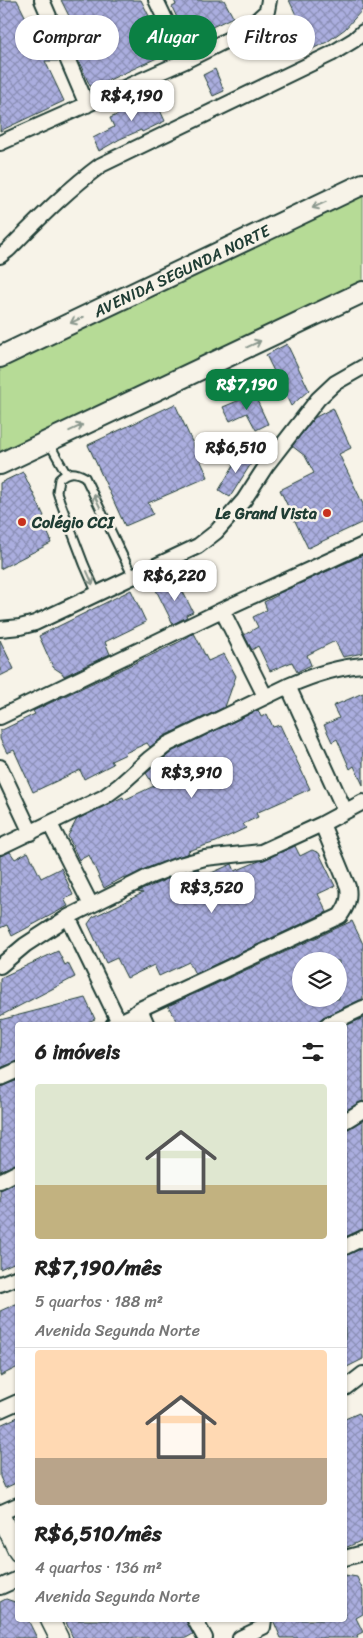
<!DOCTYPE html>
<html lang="pt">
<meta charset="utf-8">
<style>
body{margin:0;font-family:Sriracha,sans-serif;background:#f6f6f6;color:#222;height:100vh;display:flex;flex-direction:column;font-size:19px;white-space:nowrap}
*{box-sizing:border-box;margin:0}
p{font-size:16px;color:#767676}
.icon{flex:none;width:28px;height:28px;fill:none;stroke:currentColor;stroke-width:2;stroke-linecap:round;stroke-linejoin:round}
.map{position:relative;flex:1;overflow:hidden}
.details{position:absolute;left:15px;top:1022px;width:332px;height:600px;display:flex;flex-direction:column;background:#fff;border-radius:5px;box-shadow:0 1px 4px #0004}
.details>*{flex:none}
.guide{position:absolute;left:15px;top:15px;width:334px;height:45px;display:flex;gap:10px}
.tools{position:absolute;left:292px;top:952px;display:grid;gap:10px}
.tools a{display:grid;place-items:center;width:55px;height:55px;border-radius:50%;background:#fff;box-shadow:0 1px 4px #0004;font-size:25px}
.price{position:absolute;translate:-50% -42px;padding:0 11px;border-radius:10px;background:#fff;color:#222;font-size:16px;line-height:32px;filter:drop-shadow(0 1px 2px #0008)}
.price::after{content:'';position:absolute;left:50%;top:30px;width:15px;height:11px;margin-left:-8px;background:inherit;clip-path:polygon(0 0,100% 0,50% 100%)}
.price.current{background:#0b8043;color:#fff}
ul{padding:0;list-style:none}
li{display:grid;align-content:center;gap:10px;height:265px;padding:0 20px}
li+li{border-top:1px solid #e0e0e0}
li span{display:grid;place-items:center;height:155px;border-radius:5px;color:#555}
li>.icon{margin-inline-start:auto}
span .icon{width:90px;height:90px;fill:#fffc;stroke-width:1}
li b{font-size:21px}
h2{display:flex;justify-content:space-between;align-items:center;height:60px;padding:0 20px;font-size:21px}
.chip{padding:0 18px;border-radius:22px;background:#fff;box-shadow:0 1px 4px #0004;font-size:18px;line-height:45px}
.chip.current{background:#0b8043;color:#fff}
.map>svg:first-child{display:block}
</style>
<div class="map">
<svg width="363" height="1638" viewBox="0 0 363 1638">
<defs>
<pattern id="building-cross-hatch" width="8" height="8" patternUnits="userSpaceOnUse" patternTransform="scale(1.25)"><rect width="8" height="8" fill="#abaedf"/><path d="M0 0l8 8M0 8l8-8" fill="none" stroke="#8b8fb6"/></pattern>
</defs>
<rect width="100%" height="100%" fill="#f7f3e8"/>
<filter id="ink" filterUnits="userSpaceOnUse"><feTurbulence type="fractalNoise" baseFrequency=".02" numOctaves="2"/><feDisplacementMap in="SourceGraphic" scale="10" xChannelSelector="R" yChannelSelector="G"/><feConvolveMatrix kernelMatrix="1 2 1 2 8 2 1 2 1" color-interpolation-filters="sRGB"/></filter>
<g filter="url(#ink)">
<!-- grass -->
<path fill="#b6db96" stroke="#6a8c65" d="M 363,191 L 363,280 L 0,453 L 0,367 Z"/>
<!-- building -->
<path fill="url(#building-cross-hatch)" stroke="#1f3d34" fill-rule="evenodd" d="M 0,0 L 17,0 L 35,36 L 38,35 L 45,50 L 52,46 L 59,61 L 45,61 L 64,101 L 0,131 Z
M 61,0 L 141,0 L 166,50 L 157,58 L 96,86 L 90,86 L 68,38 L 71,36 L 68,31 L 75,28 Z
M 174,0 L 224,0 L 233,17 L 204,31 L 179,22 L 172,7 L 176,5 Z
M 289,0 L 363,0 L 363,9 L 345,29 L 327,42 L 312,49 Z
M 215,69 L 224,91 L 213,96 L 203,75 Z
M 153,95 L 165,121 L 142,132 L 141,130 L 120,139 L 99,151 L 93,138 L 114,127 L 110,118 L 130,109 L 129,106 Z
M 287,344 L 309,390 L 291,406 L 266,355 Z
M 254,394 L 268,424 L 256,430 L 247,413 L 230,421 L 223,407 Z
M 175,404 L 208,477 L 148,503 L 153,514 L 125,526 L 88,445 Z
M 333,408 L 351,448 L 339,454 L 363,504 L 363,522 L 308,548 L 280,490 L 314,473 L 305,456 L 292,446 L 314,418 Z
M 242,451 L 254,459 L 230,497 L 219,490 Z
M 23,472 L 44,516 L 42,517 L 47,526 L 45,527 L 51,540 L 50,541 L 51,543 L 0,569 L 0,483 Z
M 363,555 L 363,653 L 343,657 L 335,641 L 307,655 L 311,665 L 297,672 L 292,662 L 270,671 L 258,646 L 252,650 L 244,635 L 258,627 L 253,617 L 267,610 L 264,602 L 278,595 L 277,594 Z
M 177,580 L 193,612 L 186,615 L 187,617 L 173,624 L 156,590 Z
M 131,590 L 146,622 L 105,642 L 110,654 L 64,676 L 62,673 L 53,667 L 39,636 Z
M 194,633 L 208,661 L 224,654 L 236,676 L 225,707 L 164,736 L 150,747 L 147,743 L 125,753 L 126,754 L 111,761 L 113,764 L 84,779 L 80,770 L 33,792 L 14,750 L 7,753 L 0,739 L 0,731 L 35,714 L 33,711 L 179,642 Z
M 0,640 L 14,669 L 0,676 Z
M 363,693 L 363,785 L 354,766 L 350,769 L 337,739 L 332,742 L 324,725 L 339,718 L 333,706 Z
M 258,710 L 261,717 L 267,714 L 273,727 L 280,725 L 310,789 L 256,813 L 258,817 L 243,824 L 246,828 L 216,842 L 188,851 L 189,853 L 145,869 L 123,880 L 126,876 L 104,888 L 89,855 L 79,860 L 68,836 L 77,819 L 123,797 L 124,800 L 154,786 L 146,773 L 173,751 Z
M 295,846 L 300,856 L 312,850 L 319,853 L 335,886 L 318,894 L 327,912 L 195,974 L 189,962 L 159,976 L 154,965 L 127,978 L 117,958 L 106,963 L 88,924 L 93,917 L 143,893 L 137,892 L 179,874 L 198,869 L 202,877 L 232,864 L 235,871 Z
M 10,852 L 15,859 L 28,852 L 41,878 L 61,868 L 73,895 L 64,899 L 68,906 L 12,936 L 7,925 L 0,928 L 0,856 Z
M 352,921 L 363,944 L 363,999 L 323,1017 L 320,1020 L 318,1025 L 179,1025 L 168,1006 ZM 301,961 L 339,961 L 339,999 L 301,999 Z
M 58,951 L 65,965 L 68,963 L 75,977 L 0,1016 L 0,978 Z
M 85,998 L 95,1019 L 82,1025 L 18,1025 L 18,1061 L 0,1068 L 0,1020 Z
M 363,1018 L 363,1101 L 345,1111 L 345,1026 Z
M 18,1080 L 18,1163 L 0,1171 L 0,1087 Z
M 363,1120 L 363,1229 L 345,1237 L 345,1130 Z
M 18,1182 L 18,1261 L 0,1269 L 0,1190 Z
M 363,1248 L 363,1359 L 345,1368 L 345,1256 Z
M 18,1303 L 18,1367 L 0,1376 L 0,1311 Z
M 359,1413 L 363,1419 L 363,1540 L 345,1548 L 345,1419 Z
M 18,1417 L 18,1482 L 5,1488 L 0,1477 L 0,1425 Z
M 345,1575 L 357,1577 L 363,1591 L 363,1614 L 356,1618 L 363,1632 L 357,1635 L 358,1638 L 281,1638 L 273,1620 L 345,1620 Z
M 6,1599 L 18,1603 L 18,1620 L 28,1620 L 37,1638 L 0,1638 L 0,1602 Z
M 65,1620 L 186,1620 L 193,1634 L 186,1638 L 73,1638 Z"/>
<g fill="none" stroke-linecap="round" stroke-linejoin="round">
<!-- service casing -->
<g stroke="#1f3d34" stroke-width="11">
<path id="service" d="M 49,443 L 66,473
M 97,594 L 84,564 L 60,501 L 57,492 L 59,479 C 68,471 75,471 85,477 L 133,577"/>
</g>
<!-- minor casing -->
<g stroke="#1f3d34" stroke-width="18">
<path id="minor" d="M 42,0 L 87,105
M 156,0 L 185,61
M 0,143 L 185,61 L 231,38 L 256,21 L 267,11 L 269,0
M 0,256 L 8,250 C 38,220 67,190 101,165 L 331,54 L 354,40 L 363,32
M 222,610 L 265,696
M 0,629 L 20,627 L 35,623 L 198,546 L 216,532 L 244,500 L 266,466 L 318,399 L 335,383 L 363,367
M 0,717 L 222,610 L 363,545
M 0,767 L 31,833
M 345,811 L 288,686 C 313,675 336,667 363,665
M 50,824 L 91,905
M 0,847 L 104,797 L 119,786 L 150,758 L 168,744 L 288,686
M 68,917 L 119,1022
M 0,966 L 25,945 L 68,917 L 148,877 L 176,866 L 205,858 L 261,852 L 322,824 L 363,802
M 140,1009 L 147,1025
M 113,1025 L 132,1016 L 140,1009 L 340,916 C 347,906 350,899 348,887 L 322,824
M 327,1025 L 363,1008
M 0,1078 L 18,1070
M 345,1121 L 363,1110
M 0,1181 L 18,1172
M 345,1247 L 363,1238
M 0,1284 L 18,1277
M 345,1388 L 363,1374
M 0,1410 L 18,1402
M 0,1513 L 18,1505
M 345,1558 L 363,1553
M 0,1587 L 18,1579
M 195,1620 L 205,1638
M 240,1638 L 263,1627 L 264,1620"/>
</g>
<!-- tertiary casing -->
<g stroke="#1f3d34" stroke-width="21">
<path id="tertiary" d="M 0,1514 L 18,1552
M 50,1620 L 59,1638"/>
</g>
<!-- secondary casing -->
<g stroke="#1f3d34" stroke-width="24">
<g id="secondary">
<path id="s1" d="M 0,357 L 363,184"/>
<path d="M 0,464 L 363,292"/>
</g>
</g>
<!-- service -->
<use href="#service" stroke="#f7f3e8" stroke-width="7"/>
<!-- minor -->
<use href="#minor" stroke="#f7f3e8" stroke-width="14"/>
<!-- tertiary -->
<use href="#tertiary" stroke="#f7f3e8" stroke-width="18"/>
<!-- secondary -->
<use href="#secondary" stroke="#f7f3e8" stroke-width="20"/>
</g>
<!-- one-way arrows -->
<defs><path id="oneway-shaft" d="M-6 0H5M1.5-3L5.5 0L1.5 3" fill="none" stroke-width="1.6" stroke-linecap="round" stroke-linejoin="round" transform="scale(1.25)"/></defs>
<g stroke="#8b988e">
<use href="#oneway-shaft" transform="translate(319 205) rotate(155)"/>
<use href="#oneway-shaft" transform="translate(77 320) rotate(155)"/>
<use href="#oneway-shaft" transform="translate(254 344) rotate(-25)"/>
<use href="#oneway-shaft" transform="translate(76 428) rotate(-25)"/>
<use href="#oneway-shaft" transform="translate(97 501) rotate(-116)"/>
<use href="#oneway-shaft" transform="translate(90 578) rotate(66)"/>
</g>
</g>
<!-- markers -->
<g fill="#c8321e" stroke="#f7f3e8" stroke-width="2">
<circle cx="327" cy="513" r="5"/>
<circle cx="22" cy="522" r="5"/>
</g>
<g text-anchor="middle" stroke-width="5" stroke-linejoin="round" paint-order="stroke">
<!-- street labels -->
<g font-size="16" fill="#1f3d34" stroke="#f7f3e8">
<text dy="6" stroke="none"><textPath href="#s1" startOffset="201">AVENIDA SEGUNDA NORTE</textPath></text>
</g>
<!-- poi labels -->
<g font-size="16" font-weight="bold" fill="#1f3d34" stroke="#f7f3e8" text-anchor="end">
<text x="317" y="519">Le Grand Vista</text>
<text x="32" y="528" text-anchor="start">Colégio CCI</text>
</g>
</g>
</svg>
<div class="tools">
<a><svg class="icon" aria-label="layers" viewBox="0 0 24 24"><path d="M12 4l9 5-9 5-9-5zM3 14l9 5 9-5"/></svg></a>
</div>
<b class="price" style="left:132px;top:122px">R$4,190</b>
<b class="price current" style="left:247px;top:411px">R$7,190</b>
<b class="price" style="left:236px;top:474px">R$6,510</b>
<b class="price" style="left:175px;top:602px">R$6,220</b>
<b class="price" style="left:192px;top:799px">R$3,910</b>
<b class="price" style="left:212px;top:914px">R$3,520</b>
<div class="guide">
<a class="chip">Comprar</a>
<a class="chip current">Alugar</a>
<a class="chip">Filtros</a>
</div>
<section class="details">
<h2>6 imóveis<svg class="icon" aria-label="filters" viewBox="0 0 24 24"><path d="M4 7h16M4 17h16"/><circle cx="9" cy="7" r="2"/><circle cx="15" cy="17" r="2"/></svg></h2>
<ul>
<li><span style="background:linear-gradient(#dfe7d0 65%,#c2b280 0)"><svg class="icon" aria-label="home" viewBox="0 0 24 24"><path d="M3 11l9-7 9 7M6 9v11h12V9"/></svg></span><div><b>R$7,190/mês</b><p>5 quartos · 188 m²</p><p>Avenida Segunda Norte</p></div></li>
<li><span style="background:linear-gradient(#ffd9b3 70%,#b9a48a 0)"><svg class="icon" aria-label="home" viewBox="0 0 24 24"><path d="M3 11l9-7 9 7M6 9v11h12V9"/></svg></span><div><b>R$6,510/mês</b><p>4 quartos · 136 m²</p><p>Avenida Segunda Norte</p></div></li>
</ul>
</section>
</div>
